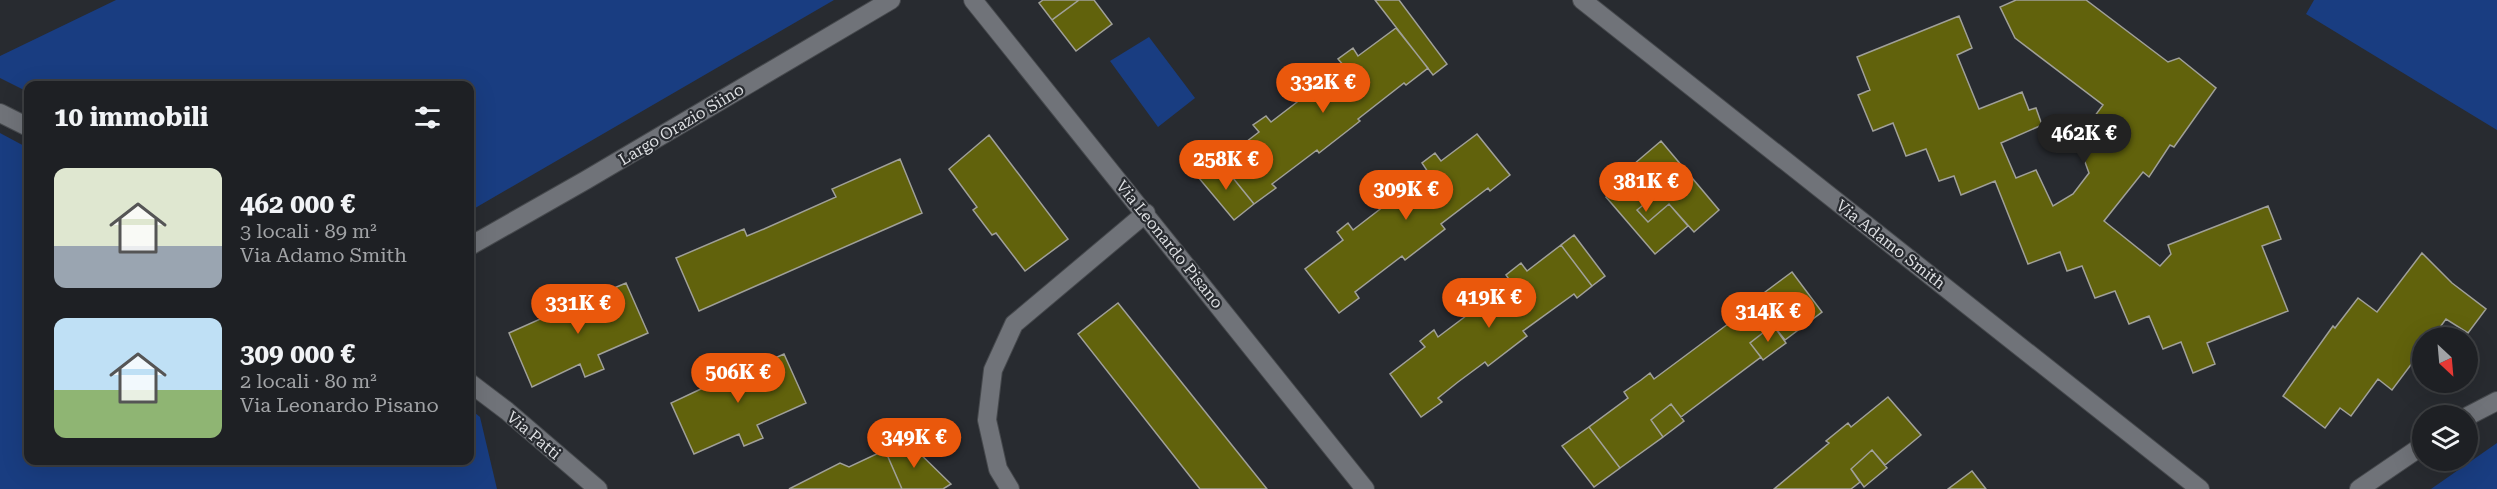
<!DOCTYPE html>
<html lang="it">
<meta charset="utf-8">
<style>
body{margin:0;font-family:"Roboto Serif",serif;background:#2b2d31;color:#f1f3f6;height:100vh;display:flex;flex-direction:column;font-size:22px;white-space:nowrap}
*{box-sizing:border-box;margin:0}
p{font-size:20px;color:#a1a3a6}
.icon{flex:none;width:33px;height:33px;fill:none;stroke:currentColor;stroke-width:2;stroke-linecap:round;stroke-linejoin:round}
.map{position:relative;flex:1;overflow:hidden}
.details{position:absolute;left:24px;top:81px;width:450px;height:384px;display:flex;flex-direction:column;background:#1e2024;border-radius:12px;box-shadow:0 6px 24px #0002,0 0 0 2px #3c3e41}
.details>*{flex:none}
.needle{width:39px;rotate:154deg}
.fabs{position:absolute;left:2412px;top:327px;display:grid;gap:12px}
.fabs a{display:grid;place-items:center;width:66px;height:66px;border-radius:50%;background:#1e2024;box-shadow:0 6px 24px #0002,0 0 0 2px #3c3e41;font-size:30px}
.price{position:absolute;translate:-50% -51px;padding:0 14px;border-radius:21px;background:#ea580c;color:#fff;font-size:20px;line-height:39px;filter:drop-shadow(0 2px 3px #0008)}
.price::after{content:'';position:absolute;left:50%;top:36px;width:18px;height:14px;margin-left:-9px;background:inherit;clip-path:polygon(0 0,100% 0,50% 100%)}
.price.selected{background:#222;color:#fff}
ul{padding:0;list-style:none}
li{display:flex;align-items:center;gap:18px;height:150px;padding:0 30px}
li span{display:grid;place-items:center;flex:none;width:168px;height:120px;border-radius:12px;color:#555}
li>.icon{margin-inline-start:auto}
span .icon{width:72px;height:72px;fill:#fffc;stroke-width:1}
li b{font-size:26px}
h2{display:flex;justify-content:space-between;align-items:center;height:72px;padding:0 30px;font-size:26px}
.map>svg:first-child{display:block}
</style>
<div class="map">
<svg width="2497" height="489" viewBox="0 0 2497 489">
<rect width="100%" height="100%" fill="#282b30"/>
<!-- green -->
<path fill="#193d81" d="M 116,0 L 834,0 L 470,211 L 470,86 L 28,86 L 28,92 L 0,78 L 0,56 Z
M 2314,0 L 2497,0 L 2497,130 L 2306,14 Z
M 1149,37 L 1195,98 L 1158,127 L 1110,61 Z
M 0,133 L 28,148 L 28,460 L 470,460 L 470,409 L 480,417 L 497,489 L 0,489 Z
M 2497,443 L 2497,489 L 2431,489 Z"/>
<!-- building -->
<path fill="#61620c" stroke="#a0a099" stroke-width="1.5" d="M 1043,0 L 1079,0 L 1052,20 L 1039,3 Z
M 1079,0 L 1094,0 L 1112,24 L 1076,51 L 1052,20 Z
M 1375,0 L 1399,0 L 1447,64 L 1433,75 Z
M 2016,0 L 2086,0 L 2168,62 L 2179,58 L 2216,88 L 2174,147 L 2170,145 L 2149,177 L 2143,172 L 2104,221 L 2160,266 L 2171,254 L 2168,245 L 2268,206 L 2281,239 L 2262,246 L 2288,311 L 2207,343 L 2215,364 L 2193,373 L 2181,342 L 2163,349 L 2149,316 L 2129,324 L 2115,291 L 2095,298 L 2082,266 L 2067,271 L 2060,252 L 2028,264 L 1995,181 L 1961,195 L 1954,176 L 1939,181 L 1926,149 L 1906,156 L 1893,123 L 1873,131 L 1858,95 L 1870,90 L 1857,57 L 1959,16 L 1972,48 L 1957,55 L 1979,109 L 2022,92 L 2029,110 L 2036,108 L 2042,125 L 2001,143 L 2016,178 L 2036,170 L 2053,206 L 2073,194 L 2089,173 L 2077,140 L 2103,105 L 2015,38 L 2000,7 Z
M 1396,28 L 1428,68 L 1406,85 L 1404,83 L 1358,119 L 1360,121 L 1319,153 L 1317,150 L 1272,184 L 1276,188 L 1254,204 L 1220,162 L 1259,132 L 1253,125 L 1266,116 L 1271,122 L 1344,66 L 1338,59 L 1353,48 L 1358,56 Z
M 1477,134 L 1510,175 L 1490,191 L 1488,188 L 1441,224 L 1445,229 L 1405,260 L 1402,256 L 1355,292 L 1359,298 L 1339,313 L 1305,269 L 1343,240 L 1337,232 L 1348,223 L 1353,230 L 1428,172 L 1422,163 L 1435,153 L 1441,161 Z
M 989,135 L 1068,239 L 1025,271 L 996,233 L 992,235 L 973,210 L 977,207 L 949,169 Z
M 1661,141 L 1719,210 L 1694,232 L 1669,204 L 1648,222 L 1637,210 L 1658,193 L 1634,164 Z
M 900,159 L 922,213 L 699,311 L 676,258 L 744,229 L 747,236 L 764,229 L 836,197 L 832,189 Z
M 1220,162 L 1254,204 L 1234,220 L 1198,177 Z
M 1639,170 L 1658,193 L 1637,210 L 1648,222 L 1669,204 L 1688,226 L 1655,254 L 1606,197 Z
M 1574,235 L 1605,276 L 1592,286 L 1561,245 Z
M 1561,245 L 1592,286 L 1577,298 L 1574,294 L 1523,331 L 1527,336 L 1488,366 L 1485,362 L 1458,382 L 1438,398 L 1442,402 L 1421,417 L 1390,374 L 1425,347 L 1420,341 L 1434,330 L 1438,337 L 1511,282 L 1506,275 L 1521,263 L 1527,271 Z
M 2422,253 L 2452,283 L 2486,309 L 2468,333 L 2446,319 L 2432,338 L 2422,338 L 2422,350 L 2392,390 L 2378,379 L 2351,416 L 2340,408 L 2325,428 L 2283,396 L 2333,326 L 2335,328 L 2358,298 L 2377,312 Z
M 1792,272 L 1822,312 L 1785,340 L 1773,325 L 1750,343 L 1761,357 L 1681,417 L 1671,404 L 1651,420 L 1663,437 L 1620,468 L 1589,427 L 1628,398 L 1624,392 L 1641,380 L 1650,373 L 1654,379 L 1732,321 L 1725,313 L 1748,295 L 1753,301 Z
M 626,283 L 648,333 L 598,355 L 604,369 L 585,377 L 580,364 L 532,387 L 509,333 L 545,317 L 543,313 L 586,295 L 588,299 Z
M 1118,303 L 1247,464 L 1267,489 L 1200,489 L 1078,334 Z
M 1773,325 L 1786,343 L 1763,360 L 1750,343 Z
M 784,354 L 806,403 L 757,425 L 763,438 L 744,446 L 739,434 L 694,454 L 671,403 L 703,388 L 702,384 L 741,367 L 748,370 Z
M 1888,397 L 1921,435 L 1885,465 L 1872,450 L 1851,469 L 1860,482 L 1851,489 L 1774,489 L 1829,443 L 1826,441 L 1848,423 L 1851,427 Z
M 1671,404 L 1684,421 L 1663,437 L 1651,420 Z
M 1589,427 L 1620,468 L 1594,487 L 1562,446 Z
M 906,440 L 951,484 L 943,489 L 902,489 L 885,450 Z
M 885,450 L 902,489 L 789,489 L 840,463 L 849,467 Z
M 1872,450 L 1887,468 L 1864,487 L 1851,469 Z
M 1972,471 L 1986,489 L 1948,489 Z"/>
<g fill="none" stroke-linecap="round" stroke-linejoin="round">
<!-- street casing -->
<g stroke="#46494d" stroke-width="20">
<path id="street" d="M 973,0 L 1365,489
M 1582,0 L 2200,489
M 0,113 L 28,127
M 470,246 L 586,180 L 891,0
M 470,383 L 507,411 L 598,489
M 2468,416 L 2497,401
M 1010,489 L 998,469 L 987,420 L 993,370 L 1014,324 L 1146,213
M 2359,489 L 2422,446"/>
</g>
<!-- street -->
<use href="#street" stroke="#707379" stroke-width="18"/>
</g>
<g text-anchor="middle" stroke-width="4.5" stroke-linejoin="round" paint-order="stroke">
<!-- street labels -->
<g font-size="16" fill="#dddfe2" stroke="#282b30">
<text transform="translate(681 124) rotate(-31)" y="6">Largo Orazio Siino</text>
<text transform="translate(1170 244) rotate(51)" y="6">Via Leonardo Pisano</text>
<text transform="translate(1891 244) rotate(38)" y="6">Via Adamo Smith</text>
<text transform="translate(534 435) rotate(40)" y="6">Via Patti</text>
</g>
</g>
</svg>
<div class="fabs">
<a><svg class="needle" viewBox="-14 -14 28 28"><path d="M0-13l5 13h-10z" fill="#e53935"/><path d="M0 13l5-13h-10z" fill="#a1a3a6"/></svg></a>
<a><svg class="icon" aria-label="layers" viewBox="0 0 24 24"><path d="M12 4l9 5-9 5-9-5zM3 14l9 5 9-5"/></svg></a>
</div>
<b class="price" style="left:1323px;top:114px">332K €</b>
<b class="price selected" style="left:2084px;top:165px">462K €</b>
<b class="price" style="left:1226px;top:191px">258K €</b>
<b class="price" style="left:1646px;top:213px">381K €</b>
<b class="price" style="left:1406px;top:221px">309K €</b>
<b class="price" style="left:1489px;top:329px">419K €</b>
<b class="price" style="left:578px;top:335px">331K €</b>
<b class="price" style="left:1768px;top:343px">314K €</b>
<b class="price" style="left:738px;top:404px">506K €</b>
<b class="price" style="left:914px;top:469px">349K €</b>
<section class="details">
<h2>10 immobili<svg class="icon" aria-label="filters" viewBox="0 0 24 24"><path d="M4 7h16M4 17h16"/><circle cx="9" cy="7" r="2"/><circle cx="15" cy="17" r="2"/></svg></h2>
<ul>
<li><span style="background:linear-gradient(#dfe7d0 65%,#9aa5b1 0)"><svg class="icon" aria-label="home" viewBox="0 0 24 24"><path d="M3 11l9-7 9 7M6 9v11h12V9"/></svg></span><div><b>462 000 €</b><p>3 locali · 89 m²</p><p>Via Adamo Smith</p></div></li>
<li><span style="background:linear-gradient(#bfe0f5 60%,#8fb573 0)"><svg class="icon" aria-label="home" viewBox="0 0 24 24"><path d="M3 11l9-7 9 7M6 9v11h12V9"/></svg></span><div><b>309 000 €</b><p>2 locali · 80 m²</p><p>Via Leonardo Pisano</p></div></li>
</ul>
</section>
</div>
